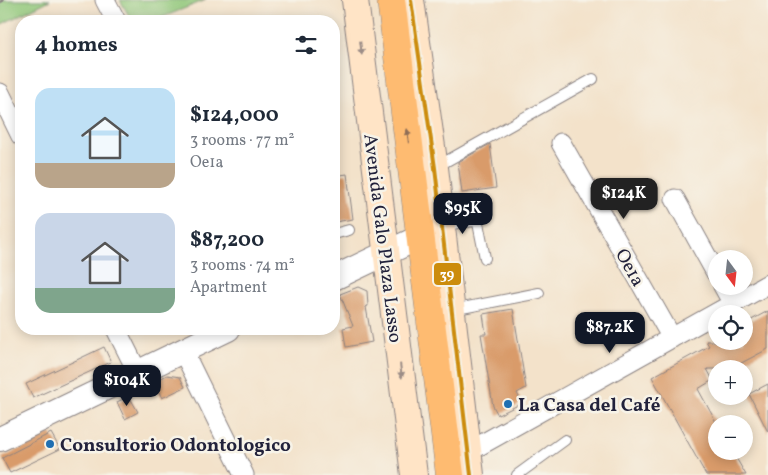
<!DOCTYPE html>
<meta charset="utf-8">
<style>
body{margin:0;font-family:Vollkorn,serif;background:#f2f2f3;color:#1f2937;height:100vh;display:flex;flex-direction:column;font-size:19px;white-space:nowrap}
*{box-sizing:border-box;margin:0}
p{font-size:16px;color:#747a83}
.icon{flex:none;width:28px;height:28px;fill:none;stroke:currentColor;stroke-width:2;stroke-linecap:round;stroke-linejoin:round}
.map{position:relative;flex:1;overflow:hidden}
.side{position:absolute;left:15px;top:15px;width:325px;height:320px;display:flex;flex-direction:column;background:#fff;border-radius:20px;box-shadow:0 2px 12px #0003}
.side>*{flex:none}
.needle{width:32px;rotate:165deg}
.tools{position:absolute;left:708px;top:250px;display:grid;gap:10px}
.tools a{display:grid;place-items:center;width:45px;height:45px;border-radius:50%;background:#fff;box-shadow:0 2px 12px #0003;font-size:25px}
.price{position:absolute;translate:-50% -42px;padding:0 11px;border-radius:10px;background:#111827;color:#fff;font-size:16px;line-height:32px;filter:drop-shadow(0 1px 2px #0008)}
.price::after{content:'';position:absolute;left:50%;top:30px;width:15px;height:11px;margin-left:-8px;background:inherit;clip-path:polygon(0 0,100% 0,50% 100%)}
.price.on{background:#222;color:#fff}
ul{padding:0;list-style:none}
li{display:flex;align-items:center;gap:15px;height:125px;padding:0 20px}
li span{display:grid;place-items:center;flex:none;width:140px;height:100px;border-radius:15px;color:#555}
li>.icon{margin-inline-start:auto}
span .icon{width:60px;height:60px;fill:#fffc;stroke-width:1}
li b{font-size:21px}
h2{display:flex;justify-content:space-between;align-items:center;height:60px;padding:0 20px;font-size:21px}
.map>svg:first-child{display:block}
</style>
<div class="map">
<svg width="768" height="475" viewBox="0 0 768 475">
<rect width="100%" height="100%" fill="#f7f3e8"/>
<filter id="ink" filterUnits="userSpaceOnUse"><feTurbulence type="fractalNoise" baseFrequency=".02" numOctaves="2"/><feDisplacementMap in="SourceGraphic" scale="10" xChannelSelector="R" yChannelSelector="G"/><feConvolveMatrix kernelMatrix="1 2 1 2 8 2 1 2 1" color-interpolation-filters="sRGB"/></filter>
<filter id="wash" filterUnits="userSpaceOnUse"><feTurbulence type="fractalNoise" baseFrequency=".0096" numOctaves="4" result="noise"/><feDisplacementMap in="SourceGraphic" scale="20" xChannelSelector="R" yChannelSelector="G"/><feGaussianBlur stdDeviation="1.12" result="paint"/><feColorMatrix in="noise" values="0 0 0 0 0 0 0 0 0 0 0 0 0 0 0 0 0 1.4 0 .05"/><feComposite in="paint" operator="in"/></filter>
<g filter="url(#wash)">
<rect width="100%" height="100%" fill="#f3e2ca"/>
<!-- green -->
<path fill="#91c77a" stroke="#5a745a" d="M 0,0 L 50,0 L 0,25 Z
M 120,0 L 206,0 L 153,21 L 132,21 Z"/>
<g id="blocks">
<!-- building -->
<path fill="#d99b6b" d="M 490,144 L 496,188 L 462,193 L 458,162 Z
M 347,174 L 353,219 L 335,222 L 334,176 Z
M 358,287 L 367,291 L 368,306 L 366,307 L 372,342 L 346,347 L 343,328 L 353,326 L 340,294 Z
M 513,309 L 526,388 L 517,393 L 522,403 L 498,415 L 493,406 L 481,334 L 486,334 L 483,314 Z
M 768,311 L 768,349 L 730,369 L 707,369 L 713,380 L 698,389 L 716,422 L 716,451 L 732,451 L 746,475 L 706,475 L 652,377 L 709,346 L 706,341 L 744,341 L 744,324 Z
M 104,347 L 111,362 L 33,398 L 26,384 Z
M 167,375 L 180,377 L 185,387 L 162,398 L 154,382 Z
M 768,384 L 768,432 L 749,394 Z
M 129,396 L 138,412 L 125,419 L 117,402 Z
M 51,433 L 60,449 L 10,473 L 2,458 Z"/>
</g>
</g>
<g filter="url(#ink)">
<use href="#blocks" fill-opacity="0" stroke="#8a8282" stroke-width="1"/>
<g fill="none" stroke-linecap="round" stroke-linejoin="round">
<!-- service casing -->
<g stroke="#8a8282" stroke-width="12">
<path id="service" d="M 436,167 L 593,79
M 442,225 L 475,221 L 478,223 L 485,258
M 334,234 L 349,230
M 452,310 L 539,293
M 517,475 L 565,440"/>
</g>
<!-- minor casing -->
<g stroke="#8a8282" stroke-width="21">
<path id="minor" d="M 105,0 L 116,21
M 0,93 L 21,136
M 561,143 L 672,338
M 675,199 L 716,273
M 723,286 L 733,304
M 116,329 L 138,373
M 183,351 L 244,475
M 468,452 L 768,284"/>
</g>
<!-- tertiary casing -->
<g stroke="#8a8282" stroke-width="26">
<path id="tertiary" d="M 334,278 L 420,237
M 0,439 L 228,329"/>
</g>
<!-- secondary casing -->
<g stroke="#8a8282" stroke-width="28">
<path id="secondary" d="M 355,0 L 414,475
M 411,0 L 435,168 L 471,475"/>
</g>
<!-- primary casing -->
<g stroke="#8a8282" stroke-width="29">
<path id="primary" d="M 391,0 L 450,475"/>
</g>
<!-- path -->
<path stroke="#8a8282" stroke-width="3" stroke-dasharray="4 4" stroke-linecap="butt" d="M 0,2 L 4,0"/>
<!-- service -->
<use href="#service" stroke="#fff" stroke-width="10"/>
<!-- minor -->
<use href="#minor" stroke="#fff" stroke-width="19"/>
<!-- tertiary -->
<use href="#tertiary" stroke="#fff" stroke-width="24"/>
<!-- secondary -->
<use href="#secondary" stroke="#ffe4c6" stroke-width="26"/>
<!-- primary -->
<use href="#primary" stroke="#febb71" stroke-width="28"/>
<!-- bus-1 casing -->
<g stroke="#f7f3e8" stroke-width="8">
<path id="bus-1" d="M 411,0 L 435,168 L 471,475"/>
</g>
<!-- bus-1 -->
<use href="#bus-1" stroke="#cc8c0c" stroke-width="4"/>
</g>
<!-- one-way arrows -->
<defs><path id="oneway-solid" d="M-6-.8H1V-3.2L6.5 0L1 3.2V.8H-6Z" transform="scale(1.25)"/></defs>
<g fill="#9c8d87">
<use href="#oneway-solid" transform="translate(361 48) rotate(83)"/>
<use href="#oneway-solid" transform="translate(401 371) rotate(83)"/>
</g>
<use fill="#906e56" href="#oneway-solid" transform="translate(408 136) rotate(-97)"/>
</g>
<!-- markers -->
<g fill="#1f6fb2" stroke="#f7f3e8" stroke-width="2">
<circle cx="508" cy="404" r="5"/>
<circle cx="50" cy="444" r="5"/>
</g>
<g text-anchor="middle" stroke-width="5" stroke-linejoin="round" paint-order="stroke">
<!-- street labels -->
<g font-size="19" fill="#22223b" stroke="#f7f3e8">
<text transform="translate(384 238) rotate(83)" y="7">Avenida Galo Plaza Lasso</text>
<text transform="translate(631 267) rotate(61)" y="7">Oe1a</text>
</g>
<!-- poi labels -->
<g font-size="19" font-weight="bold" fill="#22223b" stroke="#f7f3e8" text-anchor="start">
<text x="518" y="411">La Casa del Café</text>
<text x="60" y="451">Consultorio Odontologico</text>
</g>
</g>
<rect stroke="#f7f3e8" stroke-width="2" x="433" y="262" width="29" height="24" rx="5" fill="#cc8c0c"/>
<g font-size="14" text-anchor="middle" font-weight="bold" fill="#fff">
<text x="447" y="279">39</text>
</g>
</svg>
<div class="tools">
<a><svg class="needle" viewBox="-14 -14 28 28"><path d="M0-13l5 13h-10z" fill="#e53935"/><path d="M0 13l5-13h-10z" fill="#747a83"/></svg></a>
<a><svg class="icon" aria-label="locate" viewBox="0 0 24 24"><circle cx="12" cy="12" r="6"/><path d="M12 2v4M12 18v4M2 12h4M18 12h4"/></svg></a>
<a>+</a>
<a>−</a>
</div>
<b class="price on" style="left:624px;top:220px">$124K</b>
<b class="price" style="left:463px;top:235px">$95K</b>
<b class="price" style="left:610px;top:354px">$87.2K</b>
<b class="price" style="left:127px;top:407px">$104K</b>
<section class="side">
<h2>4 homes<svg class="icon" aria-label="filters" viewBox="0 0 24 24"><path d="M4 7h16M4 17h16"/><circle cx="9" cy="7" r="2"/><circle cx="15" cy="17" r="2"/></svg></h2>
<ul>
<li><span style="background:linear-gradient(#bfe0f5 75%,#b9a48a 0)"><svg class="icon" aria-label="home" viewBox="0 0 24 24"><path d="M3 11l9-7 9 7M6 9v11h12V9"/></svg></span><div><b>$124,000</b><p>3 rooms · 77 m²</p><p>Oe1a</p></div></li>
<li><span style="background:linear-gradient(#c9d6e8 75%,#7fa58c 0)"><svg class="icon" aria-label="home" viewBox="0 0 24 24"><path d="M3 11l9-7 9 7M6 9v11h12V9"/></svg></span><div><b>$87,200</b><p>3 rooms · 74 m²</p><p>Apartment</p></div></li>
</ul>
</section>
</div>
